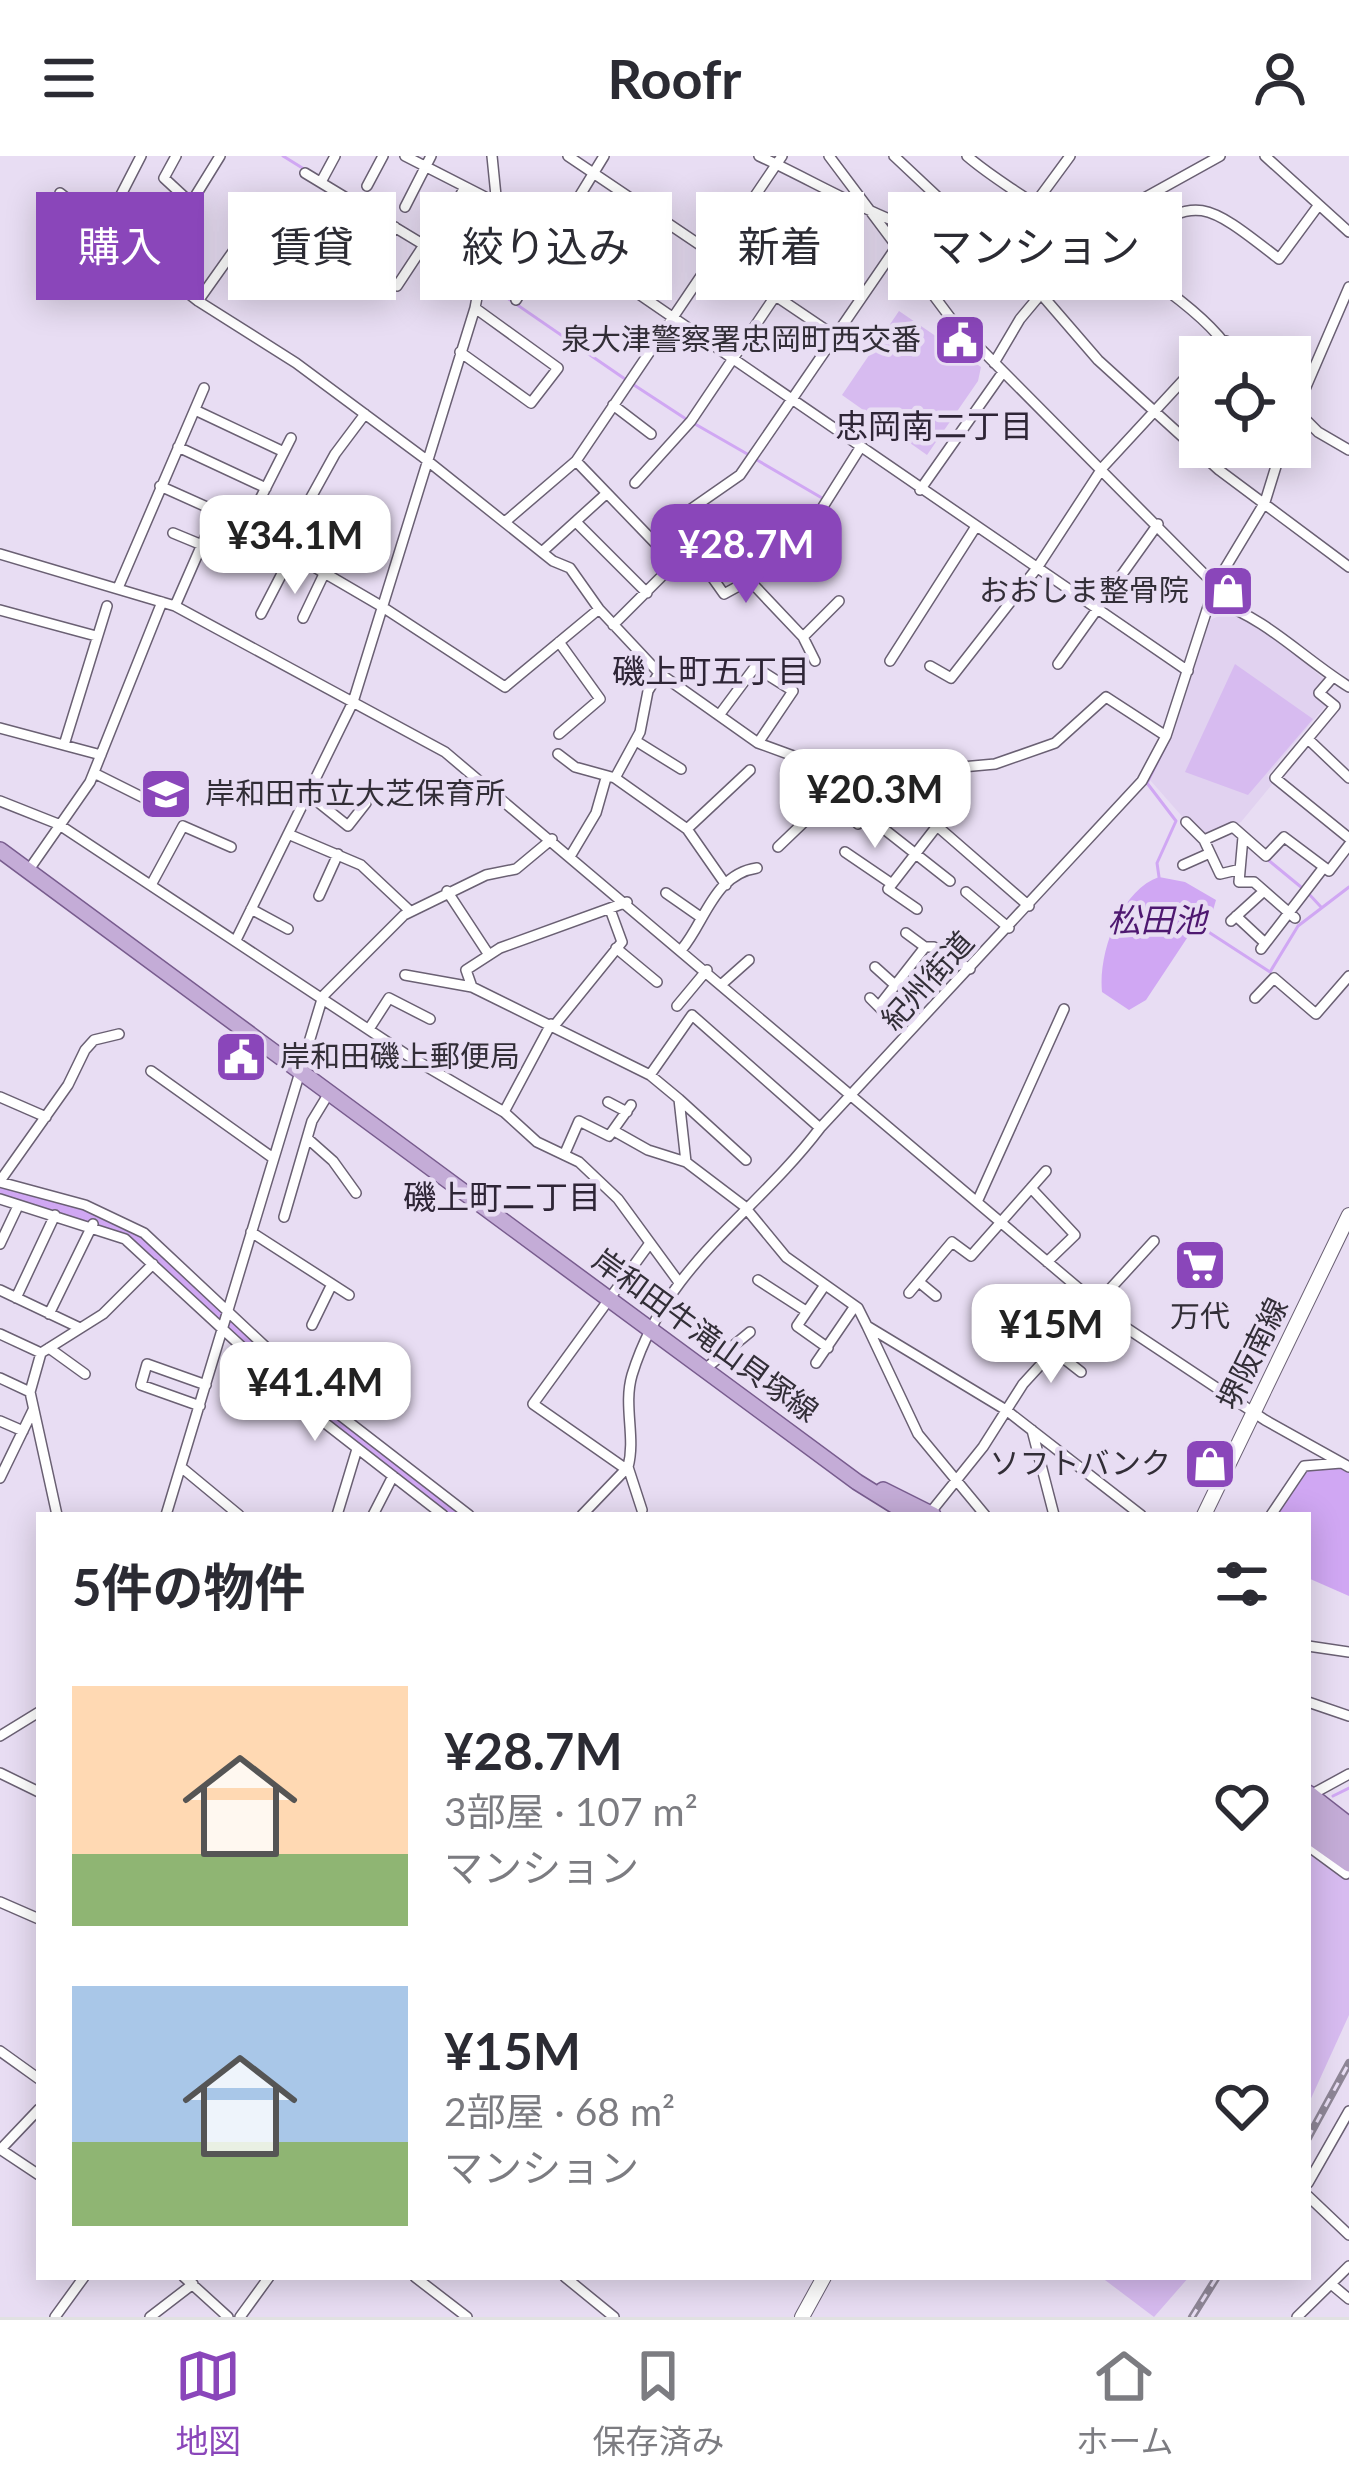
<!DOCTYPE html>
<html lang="ja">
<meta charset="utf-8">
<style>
body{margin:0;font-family:Lato,"Noto Sans JP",sans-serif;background:#f2f2f3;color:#2b2b33;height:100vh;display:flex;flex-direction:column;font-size:45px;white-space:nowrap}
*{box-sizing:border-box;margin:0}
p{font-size:39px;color:#7c7c81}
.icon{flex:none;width:66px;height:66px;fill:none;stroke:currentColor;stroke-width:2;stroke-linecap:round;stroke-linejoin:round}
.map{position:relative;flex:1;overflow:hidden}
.panel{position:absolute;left:36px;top:1356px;width:1275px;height:768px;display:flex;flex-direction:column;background:#fff;border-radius:0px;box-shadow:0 6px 30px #0003}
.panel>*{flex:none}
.hud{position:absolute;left:36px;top:36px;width:1278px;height:108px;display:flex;gap:24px}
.buttons{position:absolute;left:1179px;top:180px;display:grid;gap:24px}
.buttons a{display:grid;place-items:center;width:132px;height:132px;border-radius:0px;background:#fff;box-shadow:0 6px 30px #0003;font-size:60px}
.price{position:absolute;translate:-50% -102px;padding:0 27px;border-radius:24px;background:#fff;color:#222;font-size:39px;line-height:78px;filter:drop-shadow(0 3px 6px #0008)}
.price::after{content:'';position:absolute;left:50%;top:72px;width:36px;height:27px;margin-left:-18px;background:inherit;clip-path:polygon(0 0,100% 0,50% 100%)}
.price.selected{background:#8a46ba;color:#fff}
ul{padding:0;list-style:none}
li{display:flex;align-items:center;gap:36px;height:300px;padding:0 36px}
li span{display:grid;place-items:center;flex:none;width:336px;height:240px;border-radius:0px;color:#555}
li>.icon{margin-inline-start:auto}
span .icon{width:144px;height:144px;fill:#fffc;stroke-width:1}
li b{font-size:51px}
h2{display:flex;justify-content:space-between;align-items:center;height:144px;padding:0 36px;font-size:51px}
.tag{padding:0 42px;border-radius:0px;background:#fff;box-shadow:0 6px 30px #0003;font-size:42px;line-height:108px}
.tag.selected{background:#8a46ba;color:#fff}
header{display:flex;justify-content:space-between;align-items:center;height:156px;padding:0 36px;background:#fff;font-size:54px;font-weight:700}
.tab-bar{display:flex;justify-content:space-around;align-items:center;height:168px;border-top:3px solid #e1e1e2;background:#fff;font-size:33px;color:#7c7c81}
.tab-bar a{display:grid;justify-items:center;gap:6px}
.tab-bar .selected{color:#8a46ba}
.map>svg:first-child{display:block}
</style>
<header><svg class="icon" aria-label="menu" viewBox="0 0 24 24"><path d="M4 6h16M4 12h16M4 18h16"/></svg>Roofr<svg class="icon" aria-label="person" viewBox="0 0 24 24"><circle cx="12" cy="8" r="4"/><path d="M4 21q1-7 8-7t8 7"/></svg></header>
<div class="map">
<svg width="1349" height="2161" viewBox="0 0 1349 2161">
<rect width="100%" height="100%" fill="#e8ddf3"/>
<!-- built -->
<path fill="#e1d2f0" d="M 1230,455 L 1263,471 L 1325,524 L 1313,537 L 1327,548 L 1267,620 L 1274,626 L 1241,666 L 1202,683 L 1150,624 L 1172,581 L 1210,464 Z"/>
<!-- green -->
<path fill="#d7bbf0" d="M 899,155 L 981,211 L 978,225 L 927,299 L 842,239 Z
M 1235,508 L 1313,563 L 1248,639 L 1185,616 Z
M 1308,1694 L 1349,1723 L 1349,1859 L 1308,1949 Z
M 1101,2121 L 1189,2121 L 1154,2161 Z"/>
<!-- water -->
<path fill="#d0a7f3" d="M 1159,721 L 1185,726 L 1216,744 L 1207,775 L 1193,773 L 1146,844 L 1129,854 L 1102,836 C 1098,796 1121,734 1159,721 Z
M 1340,1311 L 1349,1316 L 1349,1440 L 1308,1422 L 1308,1359 L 1277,1359 L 1309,1313 Z"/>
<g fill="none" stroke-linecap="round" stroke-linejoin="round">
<!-- stream -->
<path stroke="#d0a7f3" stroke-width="3" d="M 283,0 L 304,13
M 484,126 L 625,223
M 634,229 L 686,263
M 695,268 L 749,299
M 757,304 L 822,342
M 1267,703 L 1301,731
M 1159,721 L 1157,707 L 1176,665 L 1147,627 L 1169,583
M 1308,737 L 1321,751
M 1207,775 L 1270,816 L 1298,770 L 1349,731
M 1333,1640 L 1349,1632"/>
<!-- river -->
<path stroke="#d0a7f3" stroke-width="18" d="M 0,1033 L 114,1067 L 254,1194 L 456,1359"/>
<!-- minor casing -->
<g stroke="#6a6073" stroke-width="12">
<path id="minor" d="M 176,0 L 164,22 L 191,47
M 405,0 L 495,46
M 568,0 L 835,180
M 759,0 C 829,32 898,78 978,88 C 1011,91 1047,90 1082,91
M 829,0 L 952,164 L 1215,429
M 894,0 L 1041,138 L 1098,204 L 1219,314 L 1349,411
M 967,0 C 1030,54 1202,137 1233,201
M 1265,0 L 1349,76
M 305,17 L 482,124
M 321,26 L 335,0
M 367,30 L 383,0
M 60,37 L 198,145 L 296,207 L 424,302 L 553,405 L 570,412 L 599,453 L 659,517 L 758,587 L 851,621 L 995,608 L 1055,587 L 1106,541 L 1166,580
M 496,40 L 1188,515
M 1034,49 L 1070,0
M 405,51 L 431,0
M 106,68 L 141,0
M 431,93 L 465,31
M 1104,96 C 1200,45 1190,33 1279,103 L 1318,50
M 146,101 L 191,47 L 220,0
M 229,103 L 255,117
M 356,125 L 395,71
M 397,130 L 424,89
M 516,144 L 604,0
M 198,145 L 237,90
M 460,196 L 531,247 L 558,212 L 475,152
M 1205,201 L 1226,185
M 994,207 L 1020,163 L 1101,66 L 1220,0
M 1290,248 L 1318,276 L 1349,294
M 613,249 L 651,278
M 195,254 L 284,296
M 1290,268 L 1349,131
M 178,291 L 266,332
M 576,305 L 655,387 L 672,374
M 635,327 L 691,265 L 817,78 L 833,39
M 160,330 L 247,369 L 260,377 L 263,390 L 304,405 L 381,450 L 505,531 L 599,453
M 920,334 L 1003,216
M 506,365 L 576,305 L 782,0
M 814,365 L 860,292
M 576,366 L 647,437
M 247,369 L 291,282
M 173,377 L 202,389
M 207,379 L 249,398 L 260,377
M 543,395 L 607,337
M 0,398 L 175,450 L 445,596 L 1122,1169 L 1265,1264 L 1349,1311
M 681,401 L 702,407 L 724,438 L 812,390
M 304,405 L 301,381 L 293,374 L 335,298 L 365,258
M 707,413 L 732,397
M 750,425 L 803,481 L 815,505
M 118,432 L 204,232
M 1213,444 C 1269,464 1300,500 1349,531
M 175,450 L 217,354
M 0,454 L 96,480
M 261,458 L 289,404
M 303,462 L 324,418
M 613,469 L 681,401 L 671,367 L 740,319 L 895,93
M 803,481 L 839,445
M 559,486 L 600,543 L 559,578
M 890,505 L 975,372
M 1058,508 L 1158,368
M 930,510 L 951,522 L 1037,412 L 1103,311 L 1200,206
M 1332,522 L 1319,537 L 1335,550 L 1275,622 L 1349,682
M 720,558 L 755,511 L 793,535 L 758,587
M 0,572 L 101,599
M 1308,583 L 1349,622
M 636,585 L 681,613
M 64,589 L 107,450
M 558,598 L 575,611 L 615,622 L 687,673 L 726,729
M 94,617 L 146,643
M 881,621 L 884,673 L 950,725
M 615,622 L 640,576 L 648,535 L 659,517
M 308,638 L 348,670 L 366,647
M 832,643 L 858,668
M 0,645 L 58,668 L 407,899 L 504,956 L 537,986 L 579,1006 L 618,1043 L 678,1125
M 1186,666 L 1204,684
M 687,673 L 750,614
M 288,678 L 361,709 L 410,755
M 1243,681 L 1239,726 L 1254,726 L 1295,762
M 778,691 L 851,621
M 845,696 L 892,728 L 937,670 L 1029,750
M 571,699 L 596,657 L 606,622
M 1183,709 L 1210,697
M 1237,714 L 1220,718 L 1204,684 L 1233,671 L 1266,700 L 1284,681 L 1324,711
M 28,715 L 90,626 L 162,446
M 892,728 L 888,733 L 917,753
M 151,729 L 183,670 L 231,691
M 447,735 L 489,799
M 966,736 L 1009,772
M 666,737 L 699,760
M 319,740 L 338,698
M 251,753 L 288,773
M 1236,760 L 1265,787
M 1231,765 L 1264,735
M 906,777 L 925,791
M 236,784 L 353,546 L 475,152 L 496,40 L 492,0
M 616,792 L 657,826
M 682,793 C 705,766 714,718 757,712
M 1261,793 L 1324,711 L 1329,715 L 1349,689
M 875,811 L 895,829
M 405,819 L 472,831 L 650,919 L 679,943 L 686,1006 L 744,1050 L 786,1101 L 858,1152 L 867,1170 L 1006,1254 L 1141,1359
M 722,828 L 749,804
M 472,831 L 466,814 L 500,792 L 627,746
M 870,842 L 887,859
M 1255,842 L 1274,822 L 1316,858 L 1349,820
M 677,850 L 707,814
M 879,850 L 925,791 L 934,791 L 970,813
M 554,870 L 622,786 L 611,756
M 369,873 L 389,842 L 430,863
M 151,915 L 273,1002
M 650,919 L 692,859 L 820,972
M 0,941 L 46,961
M 679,943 L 746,1004
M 608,946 L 627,956
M 504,956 L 551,868
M 616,976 L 648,994 L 686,1006
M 307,982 L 333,1005 L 356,1037
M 565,997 L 579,965 L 609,980 L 631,949
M 0,1025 L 68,929 L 85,894 L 94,884 L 119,878
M 0,1026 L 85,1049 L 144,1077 L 332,1253 L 469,1359
M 1031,1032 L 1075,1079 L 1047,1106
M 0,1043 L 125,1083 L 321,1264 L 443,1359
M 977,1046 L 1064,853
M 284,1061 L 312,965 L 329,937
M 251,1076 L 349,1139
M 0,1088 L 18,1050
M 758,1124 L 806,1155
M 919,1126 L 936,1140
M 825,1129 L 797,1170 L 828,1192
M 0,1134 L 80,1172
M 909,1137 L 952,1086 L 971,1100 L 1046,1015
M 16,1142 L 55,1059
M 49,1158 L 93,1068
M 312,1169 L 332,1128
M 867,1170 L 918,1278 L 985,1359
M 0,1178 L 41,1197
M 49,1192 L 85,1218
M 1053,1194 L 1081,1216
M 816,1207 L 855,1150
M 705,1213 L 750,1176
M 0,1222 L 30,1236
M 200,1250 L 141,1229 L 147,1208 L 206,1229
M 0,1265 L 23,1275
M 1032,1274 L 1054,1359
M 181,1311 L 239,1359
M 628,1311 L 642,1354
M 626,1313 L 533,1248 L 650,1087
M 0,1322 L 33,1254
M 930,1357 L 983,1291 L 1023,1228 L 1154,1085
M 57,1359 L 30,1236 L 41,1197 L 103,1158 L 153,1108
M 166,1359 L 323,840 L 404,759 L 486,719 L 516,713 L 552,683
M 337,1359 L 357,1293
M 373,1359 L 393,1320
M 582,1359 L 628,1311 C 636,1281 623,1250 632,1219 C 666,1108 754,1059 820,972 L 1142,625 L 1166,580 L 1215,429 L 1265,346 L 1282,291
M 1271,1359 L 1304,1310 L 1341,1307
M 1308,1490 L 1349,1496
M 1308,1546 L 1349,1560
M 0,1580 L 39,1556
M 0,1617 L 39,1636
M 1316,1636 L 1349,1618
M 1308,1690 L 1346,1718 L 1349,1714
M 0,1746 L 39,1763
M 0,1895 L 39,1923
M 0,1993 L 39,2019
M 0,1994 L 39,1953
M 1308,2027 L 1349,1955
M 1308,2040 L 1349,2079
M 184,2121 L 228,2161
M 415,2121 L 467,2161
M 565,2121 L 614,2161
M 1331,2128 L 1349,2143
M 55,2161 L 84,2121
M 150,2161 L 193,2128
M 240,2161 L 269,2121
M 1297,2161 L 1349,2110"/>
</g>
<!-- secondary casing -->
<g stroke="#6a6073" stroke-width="16">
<path id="secondary" d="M 1204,1359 L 1349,1059
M 802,2161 L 824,2121"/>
</g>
<!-- primary casing -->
<g stroke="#785c8e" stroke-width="18">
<path id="primary" d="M 0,694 L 857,1326 L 910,1359
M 883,1334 L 933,1359
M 1308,1637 L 1349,1669
M 1308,1651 L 1349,1682
M 1308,1665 L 1349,1696
M 1308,1679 L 1349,1708"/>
</g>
<!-- minor -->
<use href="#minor" stroke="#fff" stroke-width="9"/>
<!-- secondary -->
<use href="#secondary" stroke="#fff" stroke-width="14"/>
<!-- primary -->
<use href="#primary" stroke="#c4acd7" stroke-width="15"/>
<!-- rail casing -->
<g stroke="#8e8696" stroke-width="8">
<path id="rail" d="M 1308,1982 L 1349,1907
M 1192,2161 L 1217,2121"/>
</g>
<!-- rail -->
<use href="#rail" stroke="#e8ddf3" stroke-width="3" stroke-dasharray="9" stroke-linecap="butt"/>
</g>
<!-- icons -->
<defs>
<g id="civic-square" transform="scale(2.7)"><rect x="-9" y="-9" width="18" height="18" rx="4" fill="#8a46ba" stroke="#e8ddf3"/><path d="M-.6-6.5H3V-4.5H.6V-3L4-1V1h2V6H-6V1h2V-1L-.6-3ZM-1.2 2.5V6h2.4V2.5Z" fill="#fff"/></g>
<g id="shop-square" transform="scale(2.7)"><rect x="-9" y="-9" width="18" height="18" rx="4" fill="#8a46ba" stroke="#e8ddf3"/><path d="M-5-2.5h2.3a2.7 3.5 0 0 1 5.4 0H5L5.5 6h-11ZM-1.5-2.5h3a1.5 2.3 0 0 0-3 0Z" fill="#fff"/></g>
<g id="school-square" transform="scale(2.7)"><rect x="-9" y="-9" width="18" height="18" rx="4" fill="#8a46ba" stroke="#e8ddf3"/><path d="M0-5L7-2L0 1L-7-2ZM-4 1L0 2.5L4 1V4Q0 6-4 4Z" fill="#fff"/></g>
<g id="supermarket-square" transform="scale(2.7)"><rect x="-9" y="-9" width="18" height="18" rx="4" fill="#8a46ba" stroke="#e8ddf3"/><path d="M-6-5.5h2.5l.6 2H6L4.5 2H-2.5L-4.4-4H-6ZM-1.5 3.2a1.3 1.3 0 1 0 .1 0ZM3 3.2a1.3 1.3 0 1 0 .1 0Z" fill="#fff"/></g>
</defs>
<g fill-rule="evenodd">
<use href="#civic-square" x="960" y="184"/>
<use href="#shop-square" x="1228" y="435"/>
<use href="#school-square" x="166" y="638"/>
<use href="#civic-square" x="241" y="901"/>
<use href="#supermarket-square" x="1200" y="1109"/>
<use href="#shop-square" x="1210" y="1308"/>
</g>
<g text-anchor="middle" stroke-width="9" stroke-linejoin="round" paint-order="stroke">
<!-- poi labels -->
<g font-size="30" fill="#322e37" stroke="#e8ddf3" text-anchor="end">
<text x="921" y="194">泉大津警察署忠岡町西交番</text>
<text x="1189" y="445">おおしま整骨院</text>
<text x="205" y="648" text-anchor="start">岸和田市立大芝保育所</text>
<text x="280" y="911" text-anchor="start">岸和田磯上郵便局</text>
<text x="1200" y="1171" text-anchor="middle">万代</text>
<text x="1171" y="1318">ソフトバンク</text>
</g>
<!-- street labels -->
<g font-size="30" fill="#322e37" stroke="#e8ddf3">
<text transform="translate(928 825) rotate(-48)" y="10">紀州街道</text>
<text transform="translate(705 1180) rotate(36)" y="10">岸和田牛滝山貝塚線</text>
<text transform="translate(1253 1198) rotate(-64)" y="10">堺阪南線</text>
</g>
<!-- neighbourhood labels -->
<g font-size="33" fill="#2e2536" stroke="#e8ddf3">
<text x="934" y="282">忠岡南二丁目</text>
<text x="711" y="527">磯上町五丁目</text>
<text x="502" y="1053">磯上町二丁目</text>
</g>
<!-- water labels -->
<g font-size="33" font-style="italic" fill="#4e1870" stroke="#e8ddf3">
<text x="1157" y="776">松田池</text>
</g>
</g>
</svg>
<div class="buttons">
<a><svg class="icon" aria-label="locate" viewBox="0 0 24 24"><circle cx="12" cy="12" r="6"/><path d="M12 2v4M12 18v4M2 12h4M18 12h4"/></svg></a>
</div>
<b class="price" style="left:295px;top:441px">¥34.1M</b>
<b class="price selected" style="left:746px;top:450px">¥28.7M</b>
<b class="price" style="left:875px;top:695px">¥20.3M</b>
<b class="price" style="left:1051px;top:1230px">¥15M</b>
<b class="price" style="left:315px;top:1288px">¥41.4M</b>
<div class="hud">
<a class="tag selected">購入</a>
<a class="tag">賃貸</a>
<a class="tag">絞り込み</a>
<a class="tag">新着</a>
<a class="tag">マンション</a>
</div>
<section class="panel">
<h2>5件の物件<svg class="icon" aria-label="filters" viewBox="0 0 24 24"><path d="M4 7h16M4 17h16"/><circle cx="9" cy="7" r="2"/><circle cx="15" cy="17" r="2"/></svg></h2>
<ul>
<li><span style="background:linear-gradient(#ffd9b3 70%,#8fb573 0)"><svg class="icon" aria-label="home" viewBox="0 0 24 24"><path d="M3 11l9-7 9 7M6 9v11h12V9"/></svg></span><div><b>¥28.7M</b><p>3部屋 · 107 m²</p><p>マンション</p></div><svg class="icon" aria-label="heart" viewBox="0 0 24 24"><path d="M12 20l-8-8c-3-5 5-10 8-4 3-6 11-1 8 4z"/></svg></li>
<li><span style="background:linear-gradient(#a9c7e8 65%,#8fb573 0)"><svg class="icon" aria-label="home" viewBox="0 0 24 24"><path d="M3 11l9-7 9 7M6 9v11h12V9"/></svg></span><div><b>¥15M</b><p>2部屋 · 68 m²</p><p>マンション</p></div><svg class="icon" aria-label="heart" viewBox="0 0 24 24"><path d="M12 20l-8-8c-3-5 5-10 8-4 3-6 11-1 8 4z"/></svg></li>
</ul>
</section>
</div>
<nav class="tab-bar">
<a class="selected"><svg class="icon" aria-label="map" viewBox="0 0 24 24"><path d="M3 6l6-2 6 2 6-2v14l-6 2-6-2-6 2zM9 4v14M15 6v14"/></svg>地図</a>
<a><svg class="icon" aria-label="saved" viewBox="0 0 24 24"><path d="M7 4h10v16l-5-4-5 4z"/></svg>保存済み</a>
<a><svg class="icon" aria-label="home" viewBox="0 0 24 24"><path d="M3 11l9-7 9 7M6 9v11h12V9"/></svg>ホーム</a>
</nav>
